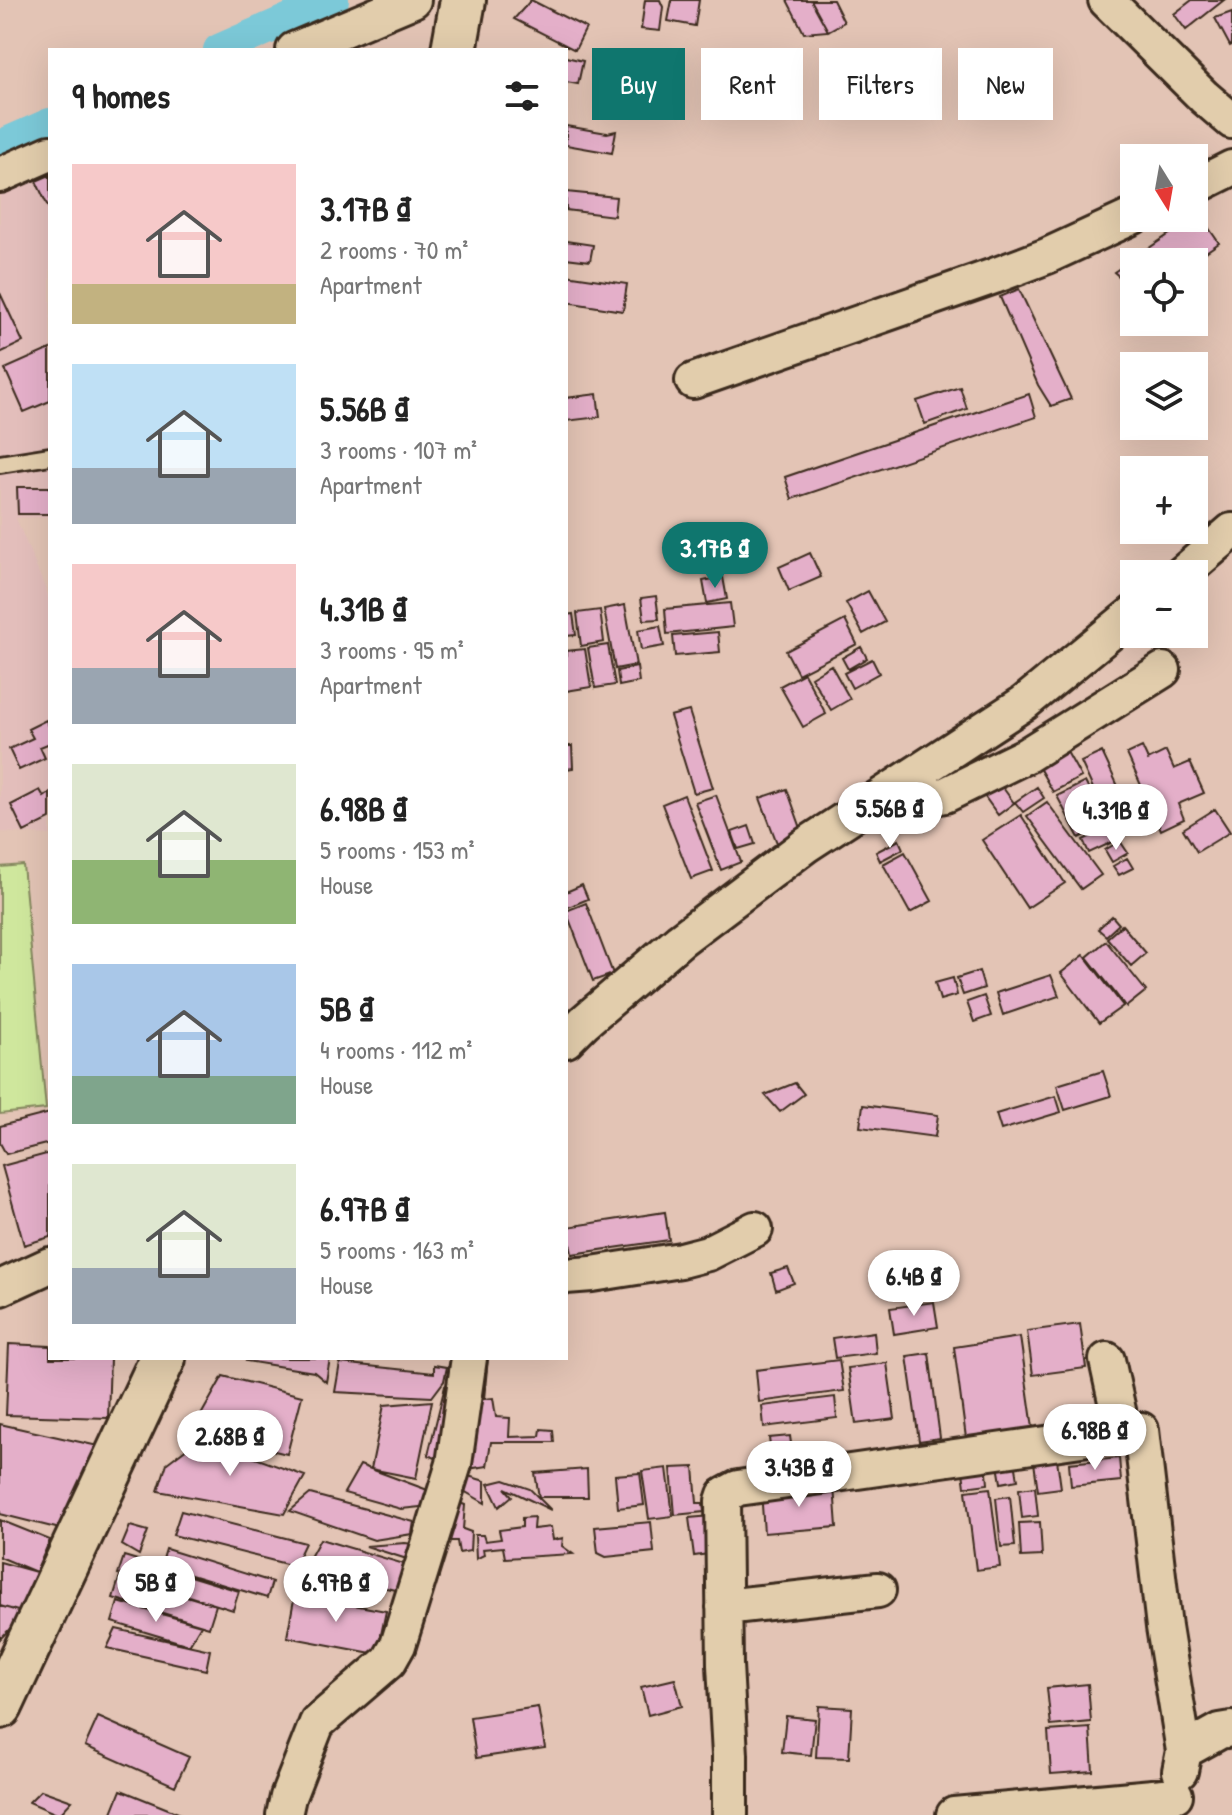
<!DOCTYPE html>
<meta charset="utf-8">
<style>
body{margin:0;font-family:"Patrick Hand",sans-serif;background:#f6f6f6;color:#222;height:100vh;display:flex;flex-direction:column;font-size:30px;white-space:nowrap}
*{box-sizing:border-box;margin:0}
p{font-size:26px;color:#767676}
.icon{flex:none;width:44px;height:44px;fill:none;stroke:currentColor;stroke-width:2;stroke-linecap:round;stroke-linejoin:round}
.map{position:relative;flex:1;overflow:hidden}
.sheet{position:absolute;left:48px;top:48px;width:520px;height:1312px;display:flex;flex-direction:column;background:#fff;border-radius:0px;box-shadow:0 8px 32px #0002}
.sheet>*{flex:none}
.hud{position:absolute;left:592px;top:48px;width:520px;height:72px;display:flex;gap:16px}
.needle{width:52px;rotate:169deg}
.tools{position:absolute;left:1120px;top:144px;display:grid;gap:16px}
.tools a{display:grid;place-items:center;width:88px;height:88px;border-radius:0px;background:#fff;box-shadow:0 8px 32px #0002;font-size:40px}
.price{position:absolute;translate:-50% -68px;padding:0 18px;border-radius:28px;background:#fff;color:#222;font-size:26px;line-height:52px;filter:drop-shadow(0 2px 4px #0008)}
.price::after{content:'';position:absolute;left:50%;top:48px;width:24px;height:18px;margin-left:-12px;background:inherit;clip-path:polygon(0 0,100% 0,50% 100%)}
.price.active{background:#0f766e;color:#fff}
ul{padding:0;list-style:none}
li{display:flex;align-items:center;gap:24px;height:200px;padding:0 24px}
li span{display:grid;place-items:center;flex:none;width:224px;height:160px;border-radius:0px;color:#555}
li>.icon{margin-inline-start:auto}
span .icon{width:96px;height:96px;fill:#fffc;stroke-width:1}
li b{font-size:34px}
h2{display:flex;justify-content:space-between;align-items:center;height:96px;padding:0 24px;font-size:34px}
.pill{padding:0 28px;border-radius:0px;background:#fff;box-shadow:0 8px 32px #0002;font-size:28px;line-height:72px}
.pill.active{background:#0f766e;color:#fff}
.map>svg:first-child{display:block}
</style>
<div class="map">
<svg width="1232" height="1815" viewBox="0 0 1232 1815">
<rect width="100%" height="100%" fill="#e3c4b5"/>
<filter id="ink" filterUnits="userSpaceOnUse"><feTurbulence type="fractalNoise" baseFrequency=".0125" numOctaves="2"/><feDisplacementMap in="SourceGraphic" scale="16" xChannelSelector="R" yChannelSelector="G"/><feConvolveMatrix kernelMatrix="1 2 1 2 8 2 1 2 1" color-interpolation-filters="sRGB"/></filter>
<g filter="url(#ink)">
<!-- built -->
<path fill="#e3bebb" d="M 50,169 L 50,517 L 16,518 L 50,600 L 50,835 L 0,832 L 0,192 Z"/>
<!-- green -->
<path fill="#cfe79d" stroke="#85885e" stroke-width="2" d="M 23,865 L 46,1109 L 0,1114 L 0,867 Z"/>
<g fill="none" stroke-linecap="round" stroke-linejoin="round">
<!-- canal -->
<path stroke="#7bc9d8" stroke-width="32" d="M 219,50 L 333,0
M 0,146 L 50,124"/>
</g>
<!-- building -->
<path fill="#e4afc9" stroke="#3b2a1e" stroke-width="2" d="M 531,0 L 586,28 L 575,50 L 514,19 Z
M 645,0 L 660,0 L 663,7 L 660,31 L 641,29 Z
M 672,0 L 699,0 L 695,26 L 668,21 Z
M 787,0 L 811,0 L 828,31 L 804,33 Z
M 811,0 L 833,0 L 844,22 L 828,31 Z
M 1192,0 L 1224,0 L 1186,30 L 1174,14 Z
M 1232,12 L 1232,45 L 1230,46 L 1215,18 Z
M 566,57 L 583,61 L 578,84 L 566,82 Z
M 566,126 L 607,133 L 616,131 L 612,153 L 566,145 Z
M 50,175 L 50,211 L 36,181 Z
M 566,192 L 616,197 L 614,216 L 566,210 Z
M 1199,214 L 1219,243 L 1191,262 L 1134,262 L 1134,289 L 1114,272 Z
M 566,241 L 593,245 L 590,261 L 566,258 Z
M 566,275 L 627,284 L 623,311 L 566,302 Z
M 1019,289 L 1071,399 L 1051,406 L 1038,385 L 1000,297 Z
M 0,293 L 23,342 L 0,353 Z
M 50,349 L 50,401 L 24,412 L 5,369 Z
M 960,387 L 967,409 L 925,424 L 917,401 Z
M 597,394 L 600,417 L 566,421 L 566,398 Z
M 1029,394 L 1036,417 L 792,499 L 785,477 Z
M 17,487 L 50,487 L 50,514 L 18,514 Z
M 810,553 L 821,577 L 789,591 L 779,567 Z
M 723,577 L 727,599 L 707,603 L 703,581 Z
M 868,591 L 885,622 L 863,634 L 846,603 Z
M 656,596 L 659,619 L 644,620 L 641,598 Z
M 730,603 L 733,627 L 667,634 L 665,609 Z
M 625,605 L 636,665 L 615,669 L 604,609 Z
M 600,610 L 604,642 L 581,646 L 577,613 Z
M 573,614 L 576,635 L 566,636 L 566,615 Z
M 845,620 L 857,644 L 798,674 L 786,651 Z
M 660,626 L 664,646 L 641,650 L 638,630 Z
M 718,632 L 720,652 L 675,656 L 673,636 Z
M 608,645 L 615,685 L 595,688 L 588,648 Z
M 861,647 L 867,658 L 848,669 L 842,658 Z
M 585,649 L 591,687 L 566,691 L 566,651 Z
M 872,659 L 879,673 L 852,688 L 844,673 Z
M 831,665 L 850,699 L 831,710 L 811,677 Z
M 637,667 L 639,682 L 619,686 L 617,671 Z
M 804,673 L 826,714 L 803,727 L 780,686 Z
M 689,711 L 713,788 L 694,793 L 670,716 Z
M 46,720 L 50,728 L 50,743 L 40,747 L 45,758 L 19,770 L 9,749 L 33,738 L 28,729 Z
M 566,746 L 572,746 L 573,768 L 566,769 Z
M 1142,747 L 1148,760 L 1166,751 L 1174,769 L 1190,762 L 1204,793 L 1178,804 L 1184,819 L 1161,830 L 1127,754 Z
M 1066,750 L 1081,777 L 1053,792 L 1038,766 Z
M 1102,752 L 1132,816 L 1110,826 L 1081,762 Z
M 998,781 L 1014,803 L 998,815 L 982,793 Z
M 1085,782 L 1106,824 L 1079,838 L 1057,796 Z
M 1037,787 L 1044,798 L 1023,812 L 1015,802 Z
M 787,789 L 803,834 L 777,843 L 760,798 Z
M 40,790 L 44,797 L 50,793 L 50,819 L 24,832 L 11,805 Z
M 684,795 L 713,871 L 691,879 L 662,804 Z
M 716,795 L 741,862 L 721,870 L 695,802 Z
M 1047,802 L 1101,875 L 1081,889 L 1027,816 Z
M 1215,809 L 1230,832 L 1197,852 L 1183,829 Z
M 1021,815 L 1065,883 L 1027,908 L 982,840 Z
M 749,826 L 755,844 L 738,849 L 732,832 Z
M 1112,826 L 1119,839 L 1089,853 L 1083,840 Z
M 899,840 L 903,849 L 880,861 L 876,852 Z
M 1120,841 L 1128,853 L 1112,862 L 1105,850 Z
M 905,852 L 932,901 L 910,913 L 883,864 Z
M 1127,858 L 1133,868 L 1119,875 L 1113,866 Z
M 582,885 L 588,899 L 566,908 L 566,892 Z
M 586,903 L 613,974 L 593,981 L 566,911 Z
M 1112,916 L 1119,924 L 1106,936 L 1098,929 Z
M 1122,925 L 1146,953 L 1131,966 L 1107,938 Z
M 1106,941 L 1146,991 L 1126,1007 L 1087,957 Z
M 1084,955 L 1123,1006 L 1099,1023 L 1061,973 Z
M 979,971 L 984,988 L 963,995 L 957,978 Z
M 1051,975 L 1059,996 L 1003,1015 L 996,993 Z
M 953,978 L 957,995 L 940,1000 L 935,983 Z
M 984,996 L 991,1016 L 974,1022 L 967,1002 Z
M 1103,1071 L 1111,1096 L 1065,1110 L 1057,1085 Z
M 795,1083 L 804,1094 L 780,1112 L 765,1095 Z
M 1056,1096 L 1061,1112 L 1001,1130 L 996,1114 Z
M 863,1105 L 938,1115 L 935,1137 L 860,1127 Z
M 50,1113 L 50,1143 L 6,1154 L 0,1143 L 0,1126 Z
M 50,1153 L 50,1237 L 24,1245 L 2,1166 Z
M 665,1212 L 669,1240 L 572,1254 L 567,1227 Z
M 788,1268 L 794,1283 L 776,1290 L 771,1273 Z
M 934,1302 L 938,1327 L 894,1334 L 890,1308 Z
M 1080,1324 L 1086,1368 L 1033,1375 L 1027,1331 Z
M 874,1332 L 876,1353 L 835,1358 L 832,1338 Z
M 1020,1337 L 1033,1428 L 966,1438 L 954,1347 Z
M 9,1344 L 50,1346 L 50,1358 L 110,1358 L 108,1418 L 6,1415 Z
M 929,1353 L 940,1438 L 919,1441 L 907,1356 Z
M 247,1358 L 330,1358 L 326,1382 L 314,1372 L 246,1361 Z
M 476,1358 L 488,1358 L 484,1399 L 493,1398 L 496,1417 L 510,1418 L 509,1437 L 540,1436 L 541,1429 L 553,1430 L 554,1442 L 491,1442 L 487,1466 L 467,1469 Z
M 839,1360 L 844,1391 L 759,1402 L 756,1370 Z
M 340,1363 L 434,1373 L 434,1365 L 447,1367 L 444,1381 L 432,1397 L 335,1392 Z
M 887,1363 L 895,1419 L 856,1424 L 848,1368 Z
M 223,1376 L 302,1396 L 287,1454 L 192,1431 Z
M 445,1386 L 459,1391 L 448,1463 L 428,1455 Z
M 835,1397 L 837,1418 L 764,1427 L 762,1406 Z
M 432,1401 L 416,1478 L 371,1469 L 384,1405 Z
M 0,1424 L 98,1446 L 76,1533 L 0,1514 Z
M 790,1436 L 792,1451 L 771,1454 L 769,1438 Z
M 200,1438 L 305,1476 L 284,1514 L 158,1491 L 167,1463 Z
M 1055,1445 L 1061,1488 L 1038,1491 L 1032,1448 Z
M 1013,1449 L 1018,1480 L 1001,1483 L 996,1452 Z
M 1119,1458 L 1121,1481 L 1071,1486 L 1069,1463 Z
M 986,1461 L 988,1484 L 965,1487 L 962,1464 Z
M 360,1465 L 433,1492 L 430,1506 L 401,1509 L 344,1493 Z
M 694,1467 L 697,1503 L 703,1503 L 704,1512 L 675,1515 L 671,1468 Z
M 667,1468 L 673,1516 L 649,1519 L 642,1471 Z
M 587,1469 L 588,1497 L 539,1497 L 535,1473 Z
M 458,1473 L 485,1481 L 485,1503 L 455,1486 Z
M 640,1473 L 644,1505 L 618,1508 L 615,1475 Z
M 504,1480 L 530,1489 L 551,1510 L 505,1488 L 512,1496 L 499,1507 L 488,1484 Z
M 834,1486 L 837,1527 L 764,1533 L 761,1491 Z
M 1035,1487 L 1038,1516 L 1022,1518 L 1019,1489 Z
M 990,1488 L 1000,1567 L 976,1570 L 966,1491 Z
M 310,1494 L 414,1522 L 412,1534 L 374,1540 L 290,1511 Z
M 1010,1496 L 1015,1546 L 1001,1547 L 996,1498 Z
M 457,1502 L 465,1505 L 463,1529 L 471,1532 L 470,1551 L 459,1553 L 457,1541 L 446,1541 Z
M 181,1511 L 305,1543 L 294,1566 L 173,1535 Z
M 712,1516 L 716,1553 L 694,1556 L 689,1518 Z
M 534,1517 L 533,1529 L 551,1527 L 553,1540 L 563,1538 L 562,1546 L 573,1554 L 505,1558 L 503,1547 L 483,1549 L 484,1555 L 476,1559 L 475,1535 L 483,1535 L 485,1541 L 501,1539 L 499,1530 L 522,1527 L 522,1518 Z
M 0,1520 L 50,1540 L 36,1572 L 0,1557 Z
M 651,1522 L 654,1552 L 606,1557 L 598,1553 L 595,1527 Z
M 1040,1522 L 1042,1556 L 1021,1557 L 1019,1523 Z
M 130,1526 L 148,1531 L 139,1555 L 122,1545 Z
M 320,1539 L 411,1566 L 399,1591 L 304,1568 Z
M 405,1543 L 421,1545 L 410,1560 L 366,1546 Z
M 166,1549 L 272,1582 L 267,1598 L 161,1566 Z
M 124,1556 L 239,1591 L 233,1610 L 118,1574 Z
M 0,1562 L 36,1572 L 25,1613 L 0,1606 Z
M 120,1576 L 216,1605 L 209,1627 L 113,1598 Z
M 295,1594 L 386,1611 L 377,1654 L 287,1637 Z
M 118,1602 L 201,1625 L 189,1645 L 112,1622 Z
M 0,1606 L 25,1613 L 0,1639 Z
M 116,1629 L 210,1650 L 206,1670 L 107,1648 Z
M 675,1679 L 682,1706 L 648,1715 L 641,1687 Z
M 1088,1684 L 1091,1722 L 1051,1726 L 1047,1688 Z
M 819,1706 L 852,1708 L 849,1758 L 816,1757 Z
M 538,1707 L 545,1748 L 476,1758 L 470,1717 Z
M 786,1716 L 815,1719 L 811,1755 L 782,1752 Z
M 98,1717 L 189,1757 L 175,1786 L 85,1746 Z
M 1090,1728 L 1093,1771 L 1051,1774 L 1048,1731 Z
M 41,1790 L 72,1801 L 59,1815 L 29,1802 Z
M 121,1790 L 183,1815 L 111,1815 Z"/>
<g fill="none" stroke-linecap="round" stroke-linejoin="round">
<!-- lane casing -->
<g stroke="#3b2a1e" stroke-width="22">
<path id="lane" d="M 0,464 L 50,456"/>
</g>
<!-- street casing -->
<g stroke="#3b2a1e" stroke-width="40">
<path id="street" d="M 1106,0 L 1204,97 L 1232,121
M 294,50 L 413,0
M 0,175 L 50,153
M 1194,187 L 1232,168
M 693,381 L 994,276 L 1047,256 L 1134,216
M 1182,574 L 1232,531
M 900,784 L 920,796 L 930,798 L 945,795 L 1027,755 L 1163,670
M 566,1040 L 584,1022 L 680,940 L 806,845 L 1024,703 L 1134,613
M 566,1276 L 592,1274 L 681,1260 L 708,1253 L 755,1229
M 0,1288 L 50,1265
M 1121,1429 L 1141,1430 L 1164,1627 L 1184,1751
M 724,1607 L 878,1590
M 1180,1771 L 1184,1751 L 1220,1731 L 1232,1729
M 284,1815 L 288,1797 L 317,1723 L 389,1661 L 398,1645 L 454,1464 L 469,1358
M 730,1815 L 730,1755 L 725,1665 L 723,1501 L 725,1495 L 738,1488 L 1116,1434 L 1121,1429 L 1121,1424 L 1107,1360
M 954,1815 L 1175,1795"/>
</g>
<!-- secondary casing -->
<g stroke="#3b2a1e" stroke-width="50">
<path id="secondary" d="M 454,50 L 463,0
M 0,1706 L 163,1358"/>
</g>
<!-- lane -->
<use href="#lane" stroke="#e2cdac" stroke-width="16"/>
<!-- street -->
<use href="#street" stroke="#e2cdac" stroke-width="34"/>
<!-- secondary -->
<use href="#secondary" stroke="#e2cdac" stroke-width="44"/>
</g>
</g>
</svg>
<div class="tools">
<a><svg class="needle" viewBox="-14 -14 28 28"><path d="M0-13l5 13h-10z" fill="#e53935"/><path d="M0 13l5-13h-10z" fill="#767676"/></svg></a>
<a><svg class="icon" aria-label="locate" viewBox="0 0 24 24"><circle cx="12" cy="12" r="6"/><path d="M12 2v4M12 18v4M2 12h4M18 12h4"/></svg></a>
<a><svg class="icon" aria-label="layers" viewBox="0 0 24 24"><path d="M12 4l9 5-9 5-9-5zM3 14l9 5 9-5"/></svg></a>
<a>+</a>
<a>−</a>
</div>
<b class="price active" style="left:715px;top:590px">3.17B ₫</b>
<b class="price" style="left:890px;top:850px">5.56B ₫</b>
<b class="price" style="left:1116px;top:852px">4.31B ₫</b>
<b class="price" style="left:914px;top:1318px">6.4B ₫</b>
<b class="price" style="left:1095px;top:1472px">6.98B ₫</b>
<b class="price" style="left:230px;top:1478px">2.68B ₫</b>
<b class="price" style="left:799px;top:1509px">3.43B ₫</b>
<b class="price" style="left:156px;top:1624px">5B ₫</b>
<b class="price" style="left:336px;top:1624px">6.97B ₫</b>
<div class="hud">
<a class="pill active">Buy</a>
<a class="pill">Rent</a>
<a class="pill">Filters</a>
<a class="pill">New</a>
</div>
<section class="sheet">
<h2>9 homes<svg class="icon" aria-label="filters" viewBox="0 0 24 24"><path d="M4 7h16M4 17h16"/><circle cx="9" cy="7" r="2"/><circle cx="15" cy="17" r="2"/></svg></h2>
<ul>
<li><span style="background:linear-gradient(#f6c9c9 75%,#c2b280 0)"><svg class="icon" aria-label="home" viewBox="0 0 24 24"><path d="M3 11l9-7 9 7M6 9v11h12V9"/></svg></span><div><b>3.17B ₫</b><p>2 rooms · 70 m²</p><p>Apartment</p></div></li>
<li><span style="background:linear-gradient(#bfe0f5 65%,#9aa5b1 0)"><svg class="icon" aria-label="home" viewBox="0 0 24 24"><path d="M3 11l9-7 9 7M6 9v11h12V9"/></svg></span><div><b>5.56B ₫</b><p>3 rooms · 107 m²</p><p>Apartment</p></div></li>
<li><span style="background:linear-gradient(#f6c9c9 65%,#9aa5b1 0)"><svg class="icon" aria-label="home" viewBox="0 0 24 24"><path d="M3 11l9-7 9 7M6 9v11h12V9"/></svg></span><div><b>4.31B ₫</b><p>3 rooms · 95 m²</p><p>Apartment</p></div></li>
<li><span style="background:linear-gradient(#dfe7d0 60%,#8fb573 0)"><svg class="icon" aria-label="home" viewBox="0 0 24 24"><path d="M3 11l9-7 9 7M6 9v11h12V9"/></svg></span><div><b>6.98B ₫</b><p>5 rooms · 153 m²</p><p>House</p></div></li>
<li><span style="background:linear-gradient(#a9c7e8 70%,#7fa58c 0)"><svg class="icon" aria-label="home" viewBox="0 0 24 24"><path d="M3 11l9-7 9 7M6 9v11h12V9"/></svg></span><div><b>5B ₫</b><p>4 rooms · 112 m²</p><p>House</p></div></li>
<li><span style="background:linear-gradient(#dfe7d0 65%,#9aa5b1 0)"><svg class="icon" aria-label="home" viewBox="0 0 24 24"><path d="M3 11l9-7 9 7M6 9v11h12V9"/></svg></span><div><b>6.97B ₫</b><p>5 rooms · 163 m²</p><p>House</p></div></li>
</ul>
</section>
</div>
